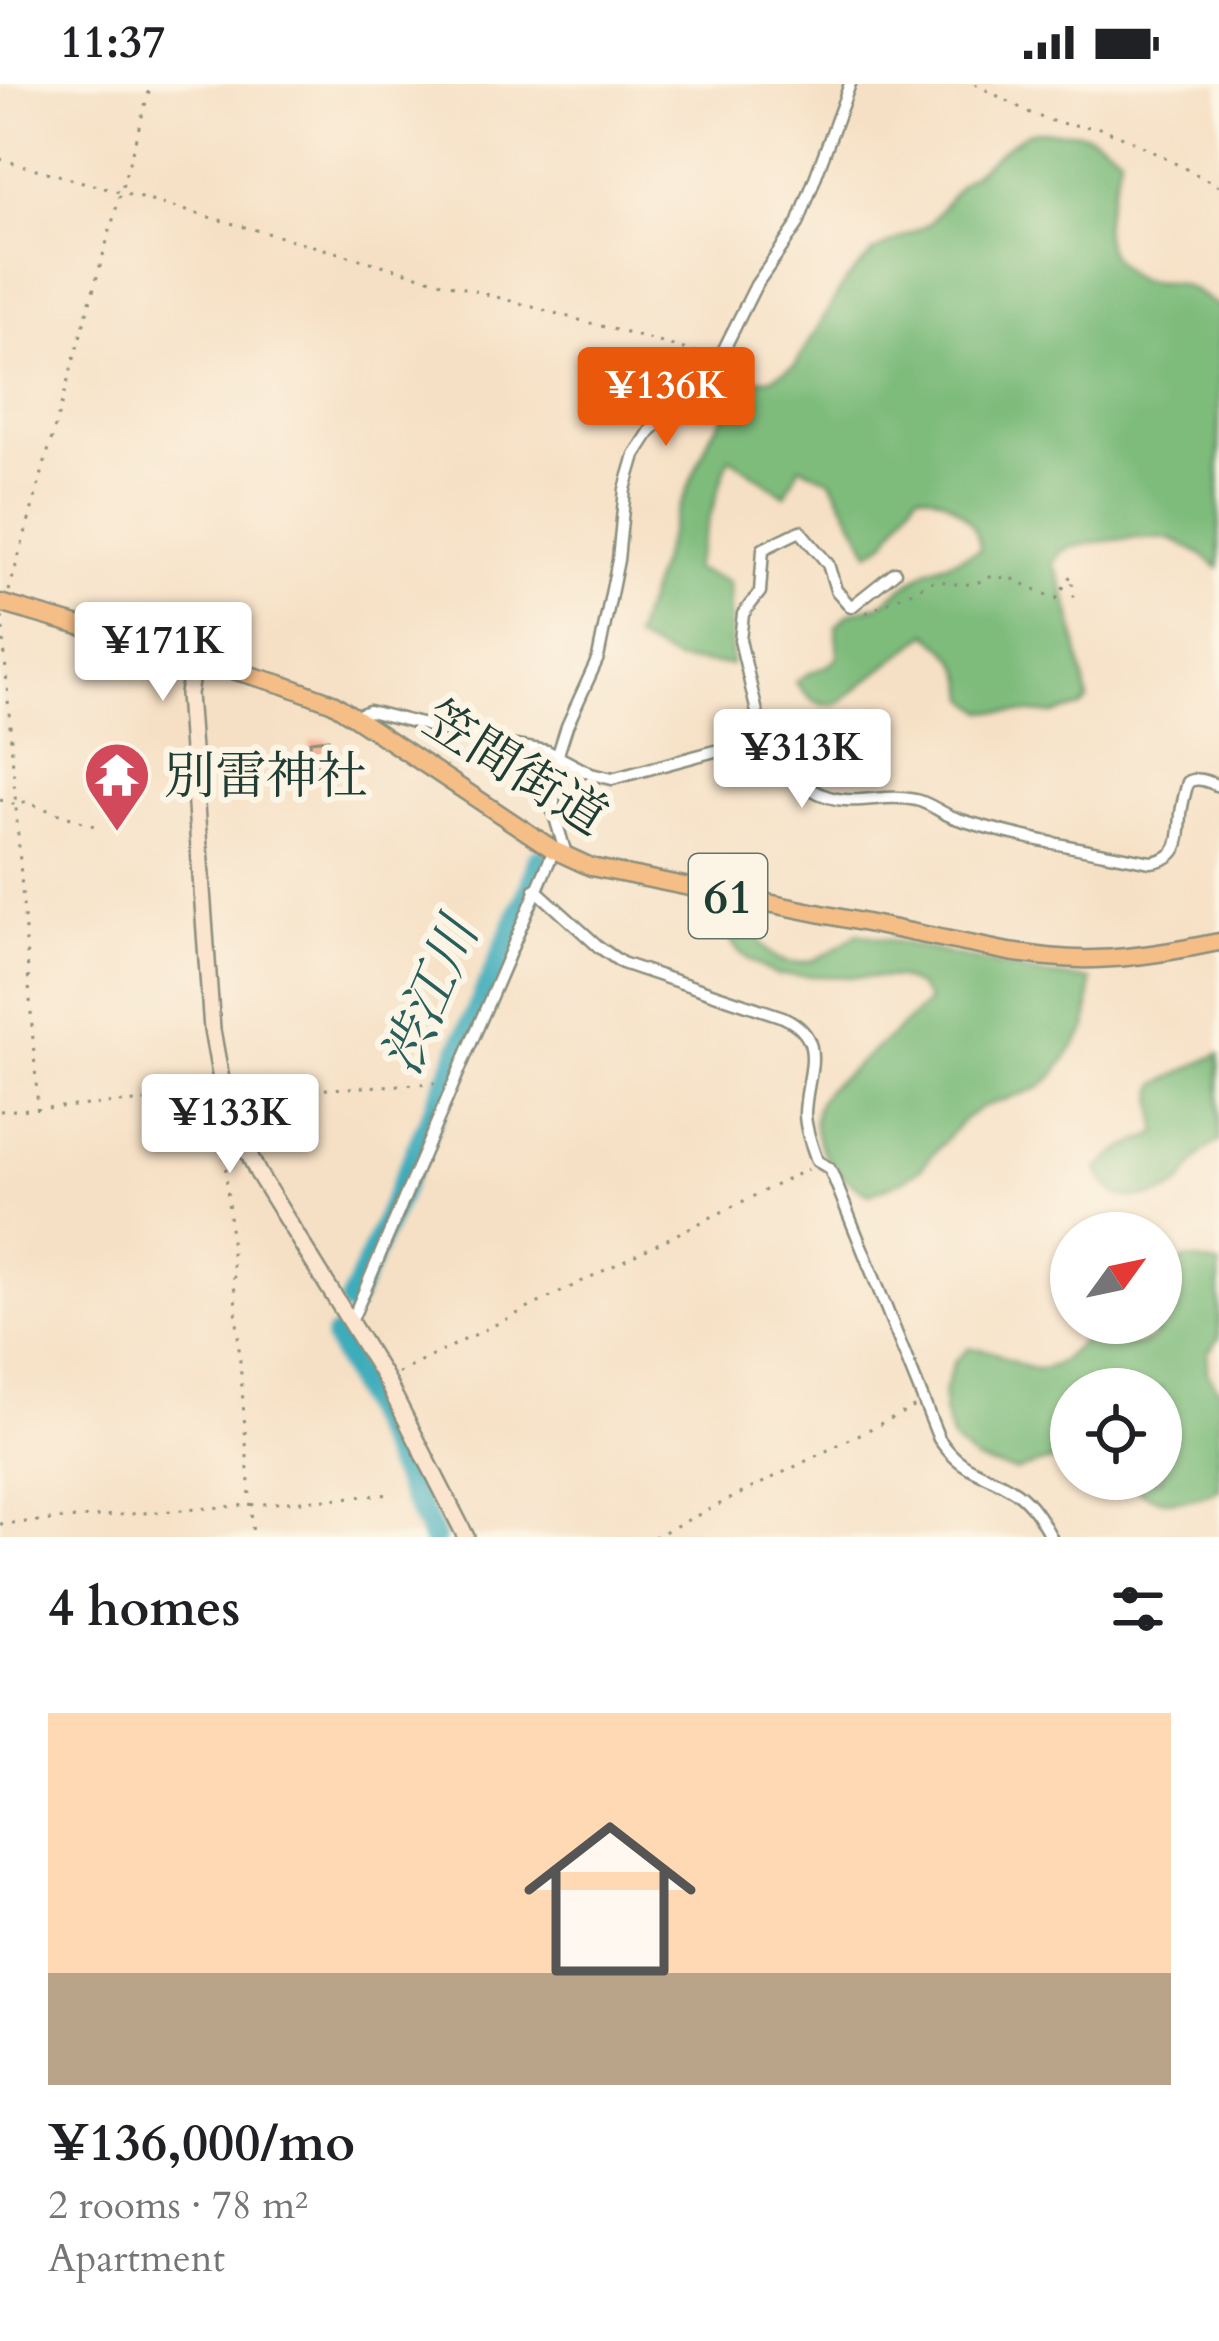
<!DOCTYPE html>
<meta charset="utf-8">
<style>
body{margin:0;font-family:Cardo,"Noto Serif JP",serif;background:#f2f2f2;color:#202124;height:100vh;display:flex;flex-direction:column;font-size:45px;white-space:nowrap}
*{box-sizing:border-box;margin:0}
p{font-size:39px;color:#757577}
.icon{flex:none;width:66px;height:66px;fill:none;stroke:currentColor;stroke-width:2;stroke-linecap:round;stroke-linejoin:round}
.map{position:relative;height:1453px;overflow:hidden}
.panel{display:flex;flex-direction:column;background:#fff;flex:1}
.panel>*{flex:none}
.needle{width:78px;rotate:57deg}
.buttons{position:absolute;left:1050px;top:1128px;display:grid;gap:24px}
.buttons a{display:grid;place-items:center;width:132px;height:132px;border-radius:50%;background:#fff;box-shadow:0 3px 9px #0004;font-size:60px}
.price{position:absolute;translate:-50% -102px;padding:0 27px;border-radius:12px;background:#fff;color:#222;font-size:39px;line-height:78px;filter:drop-shadow(0 3px 6px #0008)}
.price::after{content:'';position:absolute;left:50%;top:72px;width:36px;height:27px;margin-left:-18px;background:inherit;clip-path:polygon(0 0,100% 0,50% 100%)}
.price.active{background:#ea580c;color:#fff}
ul{padding:0;list-style:none}
li{display:grid;align-content:center;gap:24px;height:636px;padding:0 48px}
li+li{border-top:3px solid #e0e0e0}
li span{display:grid;place-items:center;height:372px;border-radius:0px;color:#555}
li>.icon{margin-inline-start:auto}
span .icon{width:216px;height:216px;fill:#fffc;stroke-width:1}
li b{font-size:51px}
h2{display:flex;justify-content:space-between;align-items:center;height:144px;padding:0 48px;font-size:51px}
.status{display:flex;justify-content:space-between;align-items:center;height:84px;padding:0 60px;background:#fff;direction:ltr}
.status svg{height:33px;fill:currentColor}
.map>svg:first-child{display:block}
</style>
<div class="status"><b>11:37</b><svg viewBox="0 0 49 12"><path d="M0 12V9h3v3zM5 12V6h3v6zM10 12V3h3v9zM15 12V0h3v12zM26 1h20v11H26zM47 4h2v5h-2z"/></svg></div>
<div class="map">
<svg width="1219" height="1453" viewBox="0 0 1219 1453">
<rect width="100%" height="100%" fill="#fcf5e5"/>
<filter id="ink" filterUnits="userSpaceOnUse"><feTurbulence type="fractalNoise" baseFrequency=".00833" numOctaves="2"/><feDisplacementMap in="SourceGraphic" scale="24" xChannelSelector="R" yChannelSelector="G"/><feConvolveMatrix kernelMatrix="1 2 1 2 8 2 1 2 1" color-interpolation-filters="sRGB"/></filter>
<filter id="wash" filterUnits="userSpaceOnUse"><feTurbulence type="fractalNoise" baseFrequency=".004" numOctaves="4" result="noise"/><feDisplacementMap in="SourceGraphic" scale="48" xChannelSelector="R" yChannelSelector="G"/><feGaussianBlur stdDeviation="2.7" result="paint"/><feColorMatrix in="noise" values="0 0 0 0 0 0 0 0 0 0 0 0 0 0 0 0 0 1.4 0 .05"/><feComposite in="paint" operator="in"/></filter>
<g filter="url(#wash)">
<rect width="100%" height="100%" fill="#f6e0c5"/>
<!-- forest -->
<path fill="#7ebc7c" stroke="#4e7c58" stroke-width="3" d="M 1037,47 C 1080,49 1085,43 1120,71 C 1118,96 1105,119 1104,145 C 1104,170 1125,195 1149,198 C 1159,200 1169,198 1178,200 C 1192,203 1207,216 1219,223 L 1219,484 C 1205,473 1186,459 1168,455 C 1147,450 1081,459 1061,467 L 1053,480 C 1074,524 1077,569 1088,616 L 1081,623 L 1054,630 L 983,627 L 968,614 C 966,580 952,570 928,549 L 837,620 C 817,624 807,612 796,598 C 809,586 826,586 838,574 L 836,542 L 850,529 L 879,521 L 927,486 L 980,466 C 979,437 946,408 917,409 L 886,458 L 870,468 L 831,396 L 800,382 L 785,411 L 729,373 L 693,485 L 729,498 L 731,581 L 677,577 L 634,555 L 675,434 L 711,350 L 752,297 L 771,294 L 795,282 L 845,198 L 874,168 L 929,140 L 961,100 L 1011,59 L 1028,49 Z
M 730,833 L 750,835 C 754,843 758,855 763,862 C 794,899 830,868 858,849 L 1036,890 L 1091,896 L 1087,944 L 1053,992 L 1039,1004 L 980,1024 L 964,1035 L 921,1084 L 904,1096 L 869,1110 C 835,1091 798,1051 823,1011 C 829,1001 843,993 851,986 C 877,963 905,941 929,917 L 918,902 L 899,894 L 776,891 C 761,883 735,871 730,853 C 729,847 730,840 730,833 Z
M 1219,970 L 1219,1058 C 1178,1077 1201,1112 1133,1114 C 1112,1114 1105,1102 1098,1085 L 1120,1066 L 1157,1050 C 1159,1033 1150,1015 1158,1000 Z
M 1188,1175 L 1219,1181 L 1219,1254 L 1208,1268 L 1207,1288 L 1219,1305 L 1219,1406 C 1187,1421 1150,1422 1124,1395 L 1161,1395 L 1161,1305 L 1071,1305 L 1071,1371 L 1015,1387 L 976,1377 L 953,1357 L 944,1328 L 944,1308 L 954,1278 L 969,1264 C 972,1264 987,1266 989,1267 C 1007,1272 1026,1289 1046,1284 C 1067,1279 1077,1257 1095,1250 C 1116,1260 1137,1269 1157,1250 L 1147,1239 L 1161,1239 L 1161,1185 Z"/>
<g fill="none" stroke-linecap="round" stroke-linejoin="round">
<!-- river -->
<path stroke="#3eacbb" stroke-width="24" d="M 351,1219 L 531,804 L 539,776
M 336,1254 L 433,1453"/>
</g>
<g id="blocks">
<!-- building -->
<path fill="#f3a683" d="M 328,655 L 332,694 L 313,696 L 310,657 Z"/>
</g>
</g>
<g filter="url(#ink)">
<use href="#blocks" fill-opacity="0" stroke="#8a8e7c" stroke-width="3"/>
<g fill="none" stroke-linecap="round" stroke-linejoin="round">
<!-- street casing -->
<g stroke="#8a8e7c" stroke-width="15">
<path id="street" d="M 356,632 L 369,627 L 502,660 L 547,667 L 591,690 L 612,695 L 763,654 C 788,668 797,702 823,711 C 856,724 884,708 916,716 C 931,719 943,731 958,735 C 1021,755 1086,765 1151,778 C 1182,774 1179,755 1181,730 C 1182,719 1185,709 1188,698 C 1198,692 1209,698 1219,702
M 763,654 L 740,556 L 743,530 L 760,508 L 763,465 L 800,447 L 828,480 L 836,506 L 851,523 L 895,488
M 502,660 L 553,727
M 566,770 L 553,727 L 559,667 L 567,642 L 598,574 L 618,476 L 625,405 L 635,371 L 651,346 L 698,302 L 719,275 L 756,201 L 798,140 L 850,0
M 535,805 L 599,863 L 622,879 L 783,933 C 830,955 806,990 805,1029 C 805,1045 812,1062 817,1077 L 829,1084 L 833,1092 L 939,1355 C 965,1392 984,1386 1016,1408 C 1032,1419 1042,1437 1051,1453
M 351,1238 L 554,766"/>
</g>
<!-- secondary casing -->
<g stroke="#8a8e7c" stroke-width="20">
<path id="secondary" d="M 194,574 L 188,610 L 212,946 L 224,1012 L 234,1039 L 258,1089 L 386,1296 L 466,1453"/>
</g>
<!-- primary casing -->
<g stroke="#8a8e7c" stroke-width="21">
<path id="primary" d="M 0,519 L 284,601 L 333,619 L 554,766 L 591,783 L 1009,868 C 1037,872 1066,876 1095,875 C 1136,874 1179,866 1219,858"/>
</g>
<!-- path -->
<path stroke="#8a8e7c" stroke-width="3" stroke-dasharray="3 9" stroke-linecap="butt" d="M 975,0 L 1034,31 L 1058,39 L 1099,44 L 1126,54 L 1219,102
M 0,75 L 709,272
M 9,507 L 151,0
M 866,529 L 935,496 L 961,501 L 976,499 L 990,493 L 1011,494 L 1056,515 L 1071,491 L 1074,513
M 2,533 L 38,1024
M 0,716 L 16,721 L 25,718 L 94,742
M 241,1010 L 435,999
M 0,1027 L 208,1013
M 223,1048 L 253,1453
M 398,1289 L 808,1085
M 0,1440 L 393,1410
M 654,1453 L 916,1322"/>
<!-- street -->
<use href="#street" stroke="#fff" stroke-width="10"/>
<!-- secondary -->
<use href="#secondary" stroke="#fbe5cf" stroke-width="15"/>
<!-- primary -->
<use href="#primary" stroke="#f6be87" stroke-width="16"/>
</g>
</g>
<!-- icons -->
<defs>
<g id="temple-pin" transform="scale(3.45)"><path d="M0 17L-7.5 6A9.5 9.5 0 1 1 7.5 6Z" fill="#d1495b" stroke="#fcf5e5"/><path d="M0-6L5-2H3V0L6.5 2.5H4V6H1.5V3h-3V6H-4V2.5H-6.5L-3 0V-2H-5Z" fill="#fff"/></g>
</defs>
<g fill-rule="evenodd">
<use href="#temple-pin" x="117" y="691"/>
</g>
<g text-anchor="middle" stroke-width="12" stroke-linejoin="round" paint-order="stroke">
<!-- shield labels -->
<rect fill="#fcf5e5" stroke="#617469" stroke-width="3" x="689" y="770" width="78" height="84" rx="9"/>
<g font-size="48" font-weight="bold" fill="#1f3d34">
<text x="728" y="829">61</text>
</g>
<!-- street labels -->
<g font-size="51" fill="#1f3d34" stroke="#fcf5e5">
<text transform="translate(516 683) rotate(32)" y="18">笠間街道</text>
</g>
<!-- poi labels -->
<g font-size="51" fill="#1f3d34" stroke="#fcf5e5" text-anchor="start">
<text x="164" y="709">別雷神社</text>
</g>
<!-- water labels -->
<g font-size="54" font-style="italic" fill="#285e5c" stroke="#fcf5e5">
<text transform="translate(429 912) rotate(-67)" y="19">渋江川</text>
</g>
</g>
</svg>
<div class="buttons">
<a><svg class="needle" viewBox="-14 -14 28 28"><path d="M0-13l5 13h-10z" fill="#e53935"/><path d="M0 13l5-13h-10z" fill="#757577"/></svg></a>
<a><svg class="icon" aria-label="locate" viewBox="0 0 24 24"><circle cx="12" cy="12" r="6"/><path d="M12 2v4M12 18v4M2 12h4M18 12h4"/></svg></a>
</div>
<b class="price active" style="left:666px;top:365px">¥136K</b>
<b class="price" style="left:163px;top:620px">¥171K</b>
<b class="price" style="left:802px;top:727px">¥313K</b>
<b class="price" style="left:230px;top:1092px">¥133K</b>
</div>
<section class="panel">
<h2>4 homes<svg class="icon" aria-label="filters" viewBox="0 0 24 24"><path d="M4 7h16M4 17h16"/><circle cx="9" cy="7" r="2"/><circle cx="15" cy="17" r="2"/></svg></h2>
<ul>
<li><span style="background:linear-gradient(#ffd9b3 70%,#b9a48a 0)"><svg class="icon" aria-label="home" viewBox="0 0 24 24"><path d="M3 11l9-7 9 7M6 9v11h12V9"/></svg></span><div><b>¥136,000/mo</b><p>2 rooms · 78 m²</p><p>Apartment</p></div></li>
</ul>
</section>
